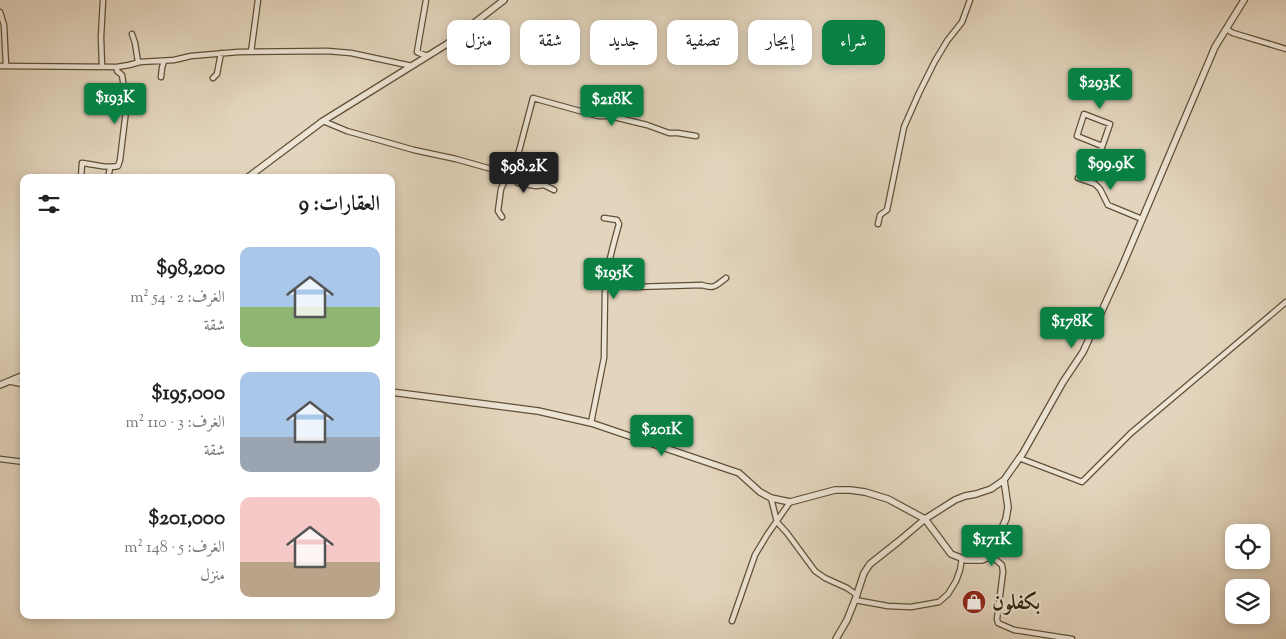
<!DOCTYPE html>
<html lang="ar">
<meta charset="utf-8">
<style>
body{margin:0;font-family:"Sorts Mill Goudy",Amiri,serif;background:#f2f2f2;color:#222;direction:rtl;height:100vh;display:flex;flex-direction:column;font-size:19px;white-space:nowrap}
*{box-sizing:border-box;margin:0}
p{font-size:16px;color:#767676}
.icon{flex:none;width:28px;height:28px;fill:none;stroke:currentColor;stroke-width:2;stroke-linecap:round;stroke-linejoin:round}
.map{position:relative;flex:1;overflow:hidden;direction:ltr}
.sheet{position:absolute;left:20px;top:174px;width:375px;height:445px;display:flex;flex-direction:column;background:#fff;border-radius:10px;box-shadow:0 2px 8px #0003;direction:rtl}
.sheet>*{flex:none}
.hud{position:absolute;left:410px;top:20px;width:475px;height:45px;direction:rtl;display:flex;gap:10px}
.fabs{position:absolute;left:1225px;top:524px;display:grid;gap:10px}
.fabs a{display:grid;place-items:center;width:45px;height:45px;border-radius:10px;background:#fff;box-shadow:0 2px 8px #0003;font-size:25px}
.price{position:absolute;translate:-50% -42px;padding:0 11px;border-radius:5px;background:#0b8043;color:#fff;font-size:16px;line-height:32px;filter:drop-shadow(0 1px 2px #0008)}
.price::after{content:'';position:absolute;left:50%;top:30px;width:15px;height:11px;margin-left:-8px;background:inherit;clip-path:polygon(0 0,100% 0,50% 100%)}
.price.current{background:#222;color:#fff}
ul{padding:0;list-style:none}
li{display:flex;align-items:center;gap:15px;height:125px;padding:0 15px}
li span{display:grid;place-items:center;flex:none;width:140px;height:100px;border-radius:10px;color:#555}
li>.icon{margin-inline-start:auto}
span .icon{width:60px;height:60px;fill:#fffc;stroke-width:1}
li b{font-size:21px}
h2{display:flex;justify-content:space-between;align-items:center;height:60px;padding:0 15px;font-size:21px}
.pill{padding:0 18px;border-radius:10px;background:#fff;box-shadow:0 2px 8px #0003;font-size:18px;line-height:45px}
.pill.current{background:#0b8043;color:#fff}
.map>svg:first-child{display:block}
</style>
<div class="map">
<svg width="1286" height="639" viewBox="0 0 1286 639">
<rect width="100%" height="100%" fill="#e3d5bd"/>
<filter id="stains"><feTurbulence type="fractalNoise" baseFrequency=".004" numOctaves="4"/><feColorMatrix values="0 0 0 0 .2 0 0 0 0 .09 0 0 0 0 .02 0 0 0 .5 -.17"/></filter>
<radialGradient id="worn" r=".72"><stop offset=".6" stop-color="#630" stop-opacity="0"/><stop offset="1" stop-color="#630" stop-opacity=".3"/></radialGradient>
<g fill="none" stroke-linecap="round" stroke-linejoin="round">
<!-- minor casing -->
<g stroke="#605038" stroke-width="7">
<path id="minor" d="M 426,0 L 417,52 L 419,53 L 428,56
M 0,12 L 4,25 L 6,66
M 1226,29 L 1233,33 L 1286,49
M 132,34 L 135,43 L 138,62
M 251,52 L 258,0
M 0,66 L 117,67 L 129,65 L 140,62 L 174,60 L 191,56 L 238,52 L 327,51 L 351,53 L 412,66
M 102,67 L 101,37 L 103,0
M 161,77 L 162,68 L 164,61
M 213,78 L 217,74 L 221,53
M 323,121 L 347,131 L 414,150 L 456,159 L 509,174 L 519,151 L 533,98 L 598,116 L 610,116 L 647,125 L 669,133 L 678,133 L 696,136
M 509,174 L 518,183 L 536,186 L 544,185 L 554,190
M 81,178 L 82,163 C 94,164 106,169 118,166 L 120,160 L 128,94 L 124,88 L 122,75 L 117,71 L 117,67
M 108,178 L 110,168
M 1078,178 L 1095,184 L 1100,189 L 1108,205 L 1142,219
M 1090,182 L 1110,124 L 1084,114 L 1077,136 L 1102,146
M 502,217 L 498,211 L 501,189 L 505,180 L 503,173
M 604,218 L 617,220 L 619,224 C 613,246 607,266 606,288
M 878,224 L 880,215 L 887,210 L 904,127 L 919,93 L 935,61 L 947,41 L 962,22 L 970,0
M 591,423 L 604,358 L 605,292 L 606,288 L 611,285 L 634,287 L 702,285 C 714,289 716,286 726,278
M 1019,458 L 1082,482 L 1131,433 L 1286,302
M 0,459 L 24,462
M 771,498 L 777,522 L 787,533 L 815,571 L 825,578 L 847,588 L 857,595
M 990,555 L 1002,565 L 1003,572 L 997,619 L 998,623 L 1014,630 L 1072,639
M 855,600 L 888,606 L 911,607 L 939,602 L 948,594 L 956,581 L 960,570 L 962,558
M 732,621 L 755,555 L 767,535 L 790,502"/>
</g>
<!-- tertiary casing -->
<g stroke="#605038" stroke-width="8">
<path id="tertiary" d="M 247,178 L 323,121 L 447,44 L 504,0
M 10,381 L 24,384
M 0,385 L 24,375
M 391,392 L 538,411 L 591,423 L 739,473 L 760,492 L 771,498 L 790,502 L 835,490 L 850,490 L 865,492 L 888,499 L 925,519 L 951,554 L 966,560 L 982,560 L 989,557 L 990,555 L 1006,519 L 1008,507 L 1004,480
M 836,639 L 847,620 L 855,600 L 864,573 L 870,564 L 899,541 L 925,519 L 955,500 L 965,496 L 976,494 L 991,489 L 1004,480 L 1023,453 L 1063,382 L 1083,352 L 1121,269 L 1215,47 L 1244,0"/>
</g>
<!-- minor -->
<use href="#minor" stroke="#ede4d4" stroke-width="4.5"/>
<!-- tertiary -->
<use href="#tertiary" stroke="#ede4d4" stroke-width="5.5"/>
</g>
<!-- icons -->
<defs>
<g id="shop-disc" transform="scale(1.25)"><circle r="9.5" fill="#8f2418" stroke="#ede4d4"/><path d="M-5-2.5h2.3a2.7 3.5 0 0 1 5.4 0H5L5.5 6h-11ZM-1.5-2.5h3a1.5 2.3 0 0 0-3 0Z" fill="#fff"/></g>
</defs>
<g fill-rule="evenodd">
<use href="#shop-disc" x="974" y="602"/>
</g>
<g text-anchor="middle" stroke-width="4" stroke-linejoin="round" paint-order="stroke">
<!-- poi labels -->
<g font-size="21" font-weight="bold" fill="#34230c" stroke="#ede4d4" text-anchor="start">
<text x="992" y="609">بكفلون</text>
</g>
</g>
<rect width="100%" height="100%" filter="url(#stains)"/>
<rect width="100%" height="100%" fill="url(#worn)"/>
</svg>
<div class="fabs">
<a><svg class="icon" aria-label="locate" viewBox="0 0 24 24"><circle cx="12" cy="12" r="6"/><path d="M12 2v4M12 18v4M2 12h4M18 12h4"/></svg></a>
<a><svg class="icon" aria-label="layers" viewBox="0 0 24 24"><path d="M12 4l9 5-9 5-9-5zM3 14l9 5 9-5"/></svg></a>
</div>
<b class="price" style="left:1100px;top:110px">$293K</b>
<b class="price" style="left:115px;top:125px">$193K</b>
<b class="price" style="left:612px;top:127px">$218K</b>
<b class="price" style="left:1111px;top:191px">$99.9K</b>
<b class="price current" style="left:524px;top:194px">$98.2K</b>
<b class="price" style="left:614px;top:300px">$195K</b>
<b class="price" style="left:1072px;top:349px">$178K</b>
<b class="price" style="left:662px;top:457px">$201K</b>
<b class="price" style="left:992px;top:567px">$171K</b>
<div class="hud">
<a class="pill current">شراء</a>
<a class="pill">إيجار</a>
<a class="pill">تصفية</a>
<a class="pill">جديد</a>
<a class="pill">شقة</a>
<a class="pill">منزل</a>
</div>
<section class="sheet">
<h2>العقارات: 9<svg class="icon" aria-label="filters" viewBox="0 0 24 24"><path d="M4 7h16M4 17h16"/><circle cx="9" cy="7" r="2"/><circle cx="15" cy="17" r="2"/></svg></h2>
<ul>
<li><span style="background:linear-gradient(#a9c7e8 60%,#8fb573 0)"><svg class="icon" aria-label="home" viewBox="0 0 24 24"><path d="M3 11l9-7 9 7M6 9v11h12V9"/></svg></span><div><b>$98,200</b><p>الغرف: 2 · 54 m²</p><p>شقة</p></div></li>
<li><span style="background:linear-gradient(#a9c7e8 65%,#9aa5b1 0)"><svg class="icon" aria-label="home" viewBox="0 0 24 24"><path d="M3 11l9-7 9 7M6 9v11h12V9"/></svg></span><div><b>$195,000</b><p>الغرف: 3 · 110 m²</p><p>شقة</p></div></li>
<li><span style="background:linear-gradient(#f6c9c9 65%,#b9a48a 0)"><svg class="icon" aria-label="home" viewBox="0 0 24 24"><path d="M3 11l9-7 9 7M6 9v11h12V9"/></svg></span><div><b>$201,000</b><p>الغرف: 5 · 148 m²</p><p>منزل</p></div></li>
</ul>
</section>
</div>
